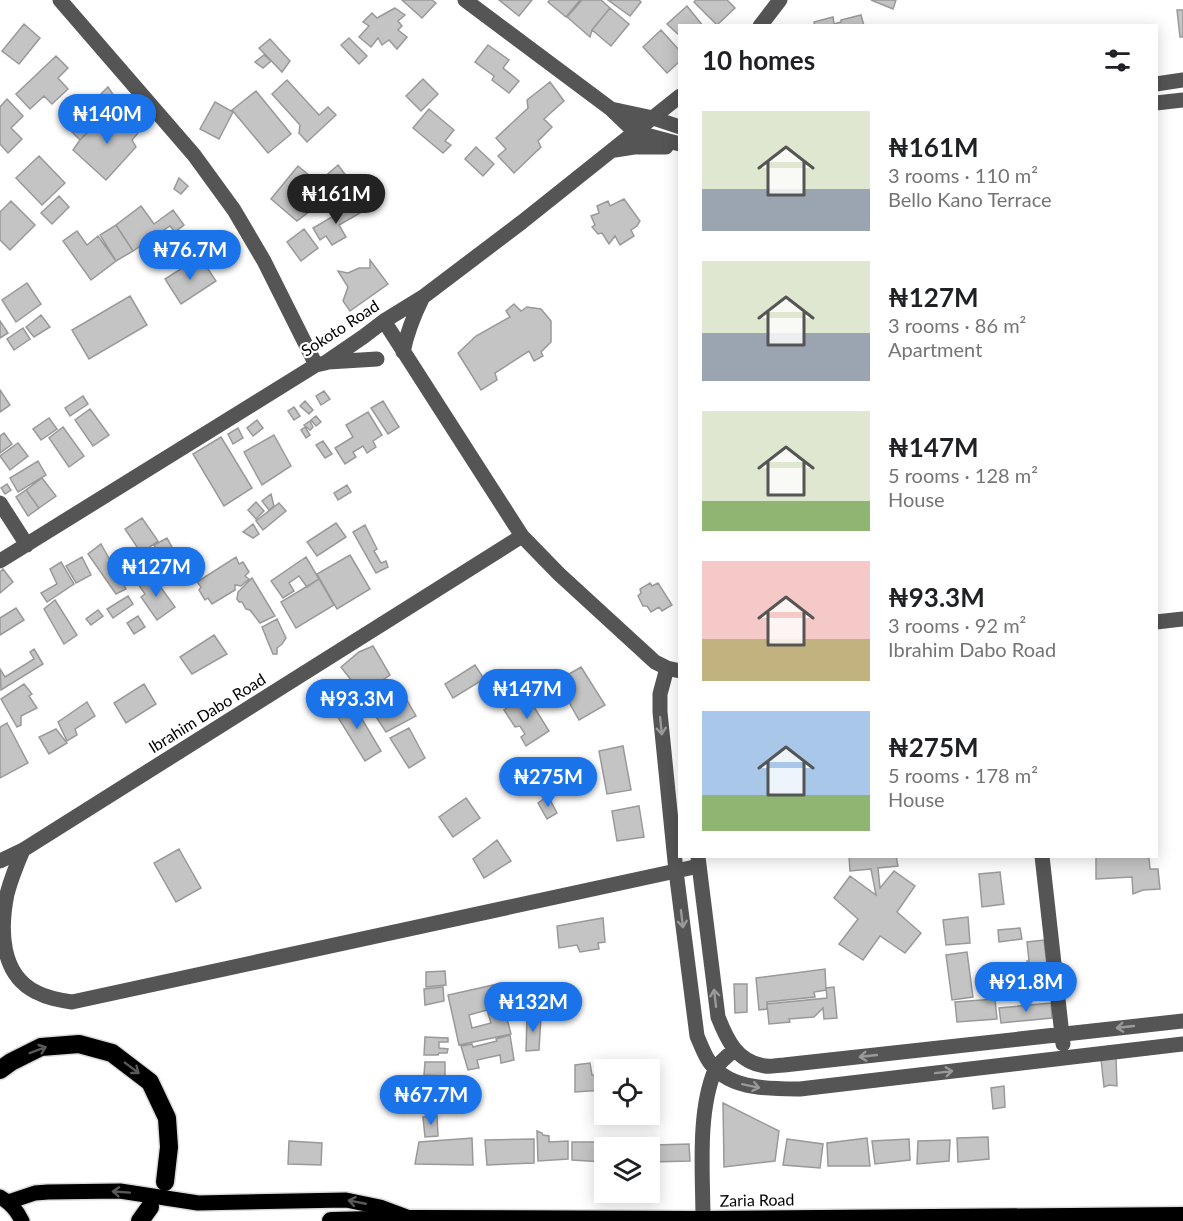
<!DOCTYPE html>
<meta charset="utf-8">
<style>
body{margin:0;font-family:Lato,sans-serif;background:#f2f2f2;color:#202124;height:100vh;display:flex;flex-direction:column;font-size:22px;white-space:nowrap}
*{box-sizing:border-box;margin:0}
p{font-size:20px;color:#757577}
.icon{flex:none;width:33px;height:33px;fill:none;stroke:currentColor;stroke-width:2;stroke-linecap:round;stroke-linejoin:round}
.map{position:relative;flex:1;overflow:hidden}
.drawer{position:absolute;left:678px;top:24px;width:480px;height:834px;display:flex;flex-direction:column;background:#fff;border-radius:0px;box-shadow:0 3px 15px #0003}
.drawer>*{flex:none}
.buttons{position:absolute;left:594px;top:1059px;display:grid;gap:12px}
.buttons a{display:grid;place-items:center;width:66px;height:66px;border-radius:0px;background:#fff;box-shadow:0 3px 15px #0003;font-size:30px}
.price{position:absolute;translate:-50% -51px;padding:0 14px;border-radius:21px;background:#1a73e8;color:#fff;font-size:20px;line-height:39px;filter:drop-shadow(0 2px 3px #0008)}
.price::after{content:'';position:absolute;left:50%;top:36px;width:18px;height:14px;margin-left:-9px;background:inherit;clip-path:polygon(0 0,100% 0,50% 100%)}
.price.on{background:#222;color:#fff}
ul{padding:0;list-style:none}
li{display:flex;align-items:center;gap:18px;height:150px;padding:0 24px}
li span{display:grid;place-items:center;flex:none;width:168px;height:120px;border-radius:0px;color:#555}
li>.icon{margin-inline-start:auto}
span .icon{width:72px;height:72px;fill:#fffc;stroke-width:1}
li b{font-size:26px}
h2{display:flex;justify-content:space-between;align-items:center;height:72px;padding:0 24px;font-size:26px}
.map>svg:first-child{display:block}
</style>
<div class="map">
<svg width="1183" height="1221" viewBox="0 0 1183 1221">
<rect width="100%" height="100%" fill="#fff"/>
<!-- building -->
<path fill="#c4c4c4" stroke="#999" stroke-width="1.5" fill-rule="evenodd" d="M 402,0 L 432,0 L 436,3 L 422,18 Z
M 499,0 L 532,0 L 519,16 Z
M 550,0 L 580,0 L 566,17 L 548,2 Z
M 582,0 L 601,0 L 610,8 L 592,30 L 590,37 L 567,17 Z
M 608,0 L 639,0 L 641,2 L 630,16 Z
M 696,0 L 727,0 L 735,8 L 717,25 L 694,2 Z
M 871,0 L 896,0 L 893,9 Z
M 687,6 L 703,26 L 680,26 L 680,36 L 667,24 Z
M 395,8 L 405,15 L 398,21 L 402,26 L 398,30 L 407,37 L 397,49 L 389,40 L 382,45 L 378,38 L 371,47 L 359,37 L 369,26 L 363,22 L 372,13 L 377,18 Z
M 610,8 L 629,24 L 611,46 L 592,30 Z
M 1177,10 L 1183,10 L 1183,37 L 1180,37 Z
M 861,15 L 864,26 L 815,26 L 814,22 L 833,17 L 834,24 L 841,22 L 841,20 Z
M 24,24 L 40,38 L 19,64 L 2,51 Z
M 661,30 L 680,51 L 680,61 L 667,73 L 643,47 Z
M 349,38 L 367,56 L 359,64 L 341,45 Z
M 270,39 L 290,61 L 282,72 L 259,48 Z
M 488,45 L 509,60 L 503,68 L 519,81 L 509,93 L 492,80 L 494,76 L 475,62 Z
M 264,55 L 271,61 L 263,68 L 255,62 Z
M 56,56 L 68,68 L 58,78 L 68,89 L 52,104 L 44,96 L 30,109 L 16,94 Z
M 423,79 L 438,94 L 421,111 L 406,96 Z
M 287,80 L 319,115 L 328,107 L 336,115 L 307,142 L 299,133 L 300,125 L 272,94 Z
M 550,82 L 564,101 L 544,119 L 552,127 L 538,141 L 541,147 L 514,173 L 498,156 L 506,149 L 496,138 L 528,108 L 527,100 Z
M 108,87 L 114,96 L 118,100 L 114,105 L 109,104 L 100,95 Z
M 256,91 L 291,134 L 268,153 L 232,110 Z
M 7,99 L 23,116 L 11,128 L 22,139 L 8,153 L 0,144 L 0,107 Z
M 215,102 L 233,112 L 219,139 L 200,129 Z
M 429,109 L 454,130 L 445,141 L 451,145 L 443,153 L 413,128 Z
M 81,113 L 94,125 L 80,140 L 68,128 Z
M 107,113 L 120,124 L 124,120 L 138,133 L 132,140 L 136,147 L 106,180 L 73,150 L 80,140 Z
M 476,147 L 494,164 L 483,176 L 465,159 Z
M 39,156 L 65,183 L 42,205 L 16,178 Z
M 338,165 L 353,185 L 346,192 L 334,181 L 327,184 L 322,179 Z
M 298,166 L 332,194 L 297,221 L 271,199 Z
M 179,178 L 188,186 L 181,194 L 174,189 Z
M 59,196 L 69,207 L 52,224 L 41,213 Z
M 624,199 L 640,221 L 637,226 L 631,230 L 634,236 L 620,245 L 615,236 L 609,244 L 602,233 L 598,234 L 592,227 L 595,225 L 591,216 L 599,213 L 597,206 L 608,201 L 610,206 Z
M 11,201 L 35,225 L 10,250 L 0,240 L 0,212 Z
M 354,204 L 360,213 L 339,225 L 346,237 L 332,245 L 326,236 L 320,240 L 313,228 Z
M 141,206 L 154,224 L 173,210 L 184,225 L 175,232 L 170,226 L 133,251 L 116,225 Z
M 116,225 L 133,251 L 116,261 L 100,235 Z
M 304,229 L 318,248 L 301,261 L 287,242 Z
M 77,231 L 87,245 L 98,236 L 116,261 L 91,280 L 63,241 Z
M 202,260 L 216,281 L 181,304 L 165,279 L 190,263 L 192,266 Z
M 370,260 L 388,284 L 350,311 L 343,301 L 348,287 L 338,271 L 348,273 L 359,268 L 370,268 Z
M 27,283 L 41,304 L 16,322 L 2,300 Z
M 130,296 L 147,325 L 89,359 L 72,330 Z
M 514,304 L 521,311 L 527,307 L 541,309 L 551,321 L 551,342 L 541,352 L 543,356 L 534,361 L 529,351 L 495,373 L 497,380 L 481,390 L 458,353 L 476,336 L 510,317 L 506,311 Z
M 41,315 L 50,327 L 34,337 L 26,327 Z
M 0,321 L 8,333 L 0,338 Z
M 23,328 L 30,339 L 14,350 L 7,339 Z
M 0,390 L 10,405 L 0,412 Z
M 324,391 L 330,399 L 321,405 L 316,396 Z
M 83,396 L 88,404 L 70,416 L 65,408 Z
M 305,401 L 313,410 L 309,414 L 300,406 Z
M 383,401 L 399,427 L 388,434 L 371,408 Z
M 294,407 L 300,416 L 294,420 L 288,411 Z
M 90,409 L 109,435 L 93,446 L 75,420 Z
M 368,412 L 382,435 L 373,441 L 376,447 L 367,453 L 363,446 L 353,452 L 356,457 L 345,464 L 335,448 L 353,437 L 346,425 Z
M 316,416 L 321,422 L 316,426 L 311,420 Z
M 49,418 L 57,429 L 41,440 L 33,429 Z
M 257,420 L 263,428 L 253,436 L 247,428 Z
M 310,421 L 313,427 L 310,430 L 304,425 Z
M 63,427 L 84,456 L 69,467 L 49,438 Z
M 305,427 L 310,435 L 306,438 L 301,430 Z
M 238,428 L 243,438 L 233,444 L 228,434 Z
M 4,433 L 12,444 L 0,453 L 0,436 Z
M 274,435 L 291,466 L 262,485 L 244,452 Z
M 221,437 L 252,488 L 224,506 L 193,454 Z
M 323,441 L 332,454 L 325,458 L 316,445 Z
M 18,443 L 28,456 L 10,470 L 0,456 Z
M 38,461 L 46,475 L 18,492 L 10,478 Z
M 42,478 L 56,496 L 39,508 L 26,490 Z
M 7,484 L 11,490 L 5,494 L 1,488 Z
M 347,485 L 351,492 L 338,500 L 334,493 Z
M 26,490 L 39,508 L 28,516 L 16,497 Z
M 271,494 L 274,506 L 269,510 L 262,501 Z
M 256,502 L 264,511 L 256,519 L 248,510 Z
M 279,503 L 286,511 L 263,530 L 256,521 Z
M 142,518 L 158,541 L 141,553 L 125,529 Z
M 336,523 L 346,537 L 317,556 L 307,542 Z
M 253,524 L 259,534 L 253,538 L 243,532 Z
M 365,525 L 377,549 L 374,551 L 381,563 L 386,561 L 388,567 L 376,573 L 353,532 Z
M 167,538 L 183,567 L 169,574 L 154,545 Z
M 101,544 L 126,589 L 116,594 L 88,554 Z
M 350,555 L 370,589 L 337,609 L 317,574 Z
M 82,557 L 91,575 L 76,583 L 66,566 Z
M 236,557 L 239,564 L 243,562 L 249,572 L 245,576 L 249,579 L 241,586 L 235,585 L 235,590 L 212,604 L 208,598 L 205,600 L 199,590 L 201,587 L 197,582 Z
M 306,557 L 319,579 L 307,587 L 299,576 L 289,583 L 294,591 L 283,598 L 271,581 Z
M 61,562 L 74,584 L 47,602 L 41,593 L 57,584 L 50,569 Z
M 3,569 L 13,582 L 0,593 L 0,572 Z
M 152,575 L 175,607 L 157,620 L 141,597 L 145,594 L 138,584 Z
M 252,578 L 275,616 L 260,623 L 250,610 L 246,609 L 242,602 L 239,602 L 237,599 L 238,592 Z
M 319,579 L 334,605 L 296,628 L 281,602 Z
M 650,583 L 652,586 L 658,583 L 672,605 L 662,611 L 659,607 L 651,612 L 647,606 L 643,606 L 638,596 L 641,593 L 640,589 Z
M 128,596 L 133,604 L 113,618 L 107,609 Z
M 55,600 L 77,635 L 64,644 L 44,609 Z
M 16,608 L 24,620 L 0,635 L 0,618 Z
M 98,610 L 103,616 L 91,625 L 86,619 Z
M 138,616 L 145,627 L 134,634 L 127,623 Z
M 277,619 L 286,638 L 282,644 L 277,648 L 277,654 L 273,654 L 262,627 Z
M 214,635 L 227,654 L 192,674 L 180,657 Z
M 373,646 L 390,675 L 362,694 L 341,667 L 359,652 Z
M 34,649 L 43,664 L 1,690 L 0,669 L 5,677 L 34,659 L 30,652 Z
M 475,665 L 484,679 L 453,698 L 445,684 Z
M 581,667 L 605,705 L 579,720 L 557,681 Z
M 397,683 L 416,716 L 386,732 L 365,700 Z
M 24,684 L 32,694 L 29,696 L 37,708 L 21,716 L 21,725 L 17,727 L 1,699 Z
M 144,684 L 156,704 L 126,723 L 114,703 Z
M 526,694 L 549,731 L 526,746 L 521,737 L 525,734 L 520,726 L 515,727 L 504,710 Z
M 350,699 L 381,751 L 365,761 L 334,711 Z
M 87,702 L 95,716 L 75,729 L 77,735 L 67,741 L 58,722 Z
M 7,723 L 28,763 L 0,778 L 0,727 Z
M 409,728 L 425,758 L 409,768 L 390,738 Z
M 56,729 L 67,743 L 49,754 L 39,737 Z
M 623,746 L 631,790 L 607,794 L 599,751 Z
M 548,796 L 557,813 L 547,819 L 538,803 Z
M 466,798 L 480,818 L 453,837 L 439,817 Z
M 639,806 L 644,837 L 617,841 L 612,811 Z
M 497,840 L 511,861 L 484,878 L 473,859 Z
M 179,849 L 201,888 L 176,902 L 154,863 Z
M 849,856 L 896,856 L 898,866 L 878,868 L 880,888 L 894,871 L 915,886 L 897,912 L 921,933 L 905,953 L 880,936 L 863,960 L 839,944 L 858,919 L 834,898 L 850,876 L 876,895 L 871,869 L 850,871 Z
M 1096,856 L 1139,856 L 1149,858 L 1150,869 L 1158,869 L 1160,889 L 1143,890 L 1133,894 L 1132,877 L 1096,879 Z
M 1000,872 L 1004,904 L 982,907 L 979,874 Z
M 968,917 L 970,943 L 946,945 L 943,920 Z
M 603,918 L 605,942 L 598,943 L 599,949 L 580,952 L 577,945 L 559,948 L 557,926 Z
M 1020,928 L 1022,939 L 999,942 L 998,930 Z
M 1044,940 L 1049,985 L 1032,987 L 1030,967 L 1028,968 L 1027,961 L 1029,961 L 1027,942 Z
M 967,952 L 973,997 L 952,1000 L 946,955 Z
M 825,969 L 826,990 L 814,992 L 815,997 L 767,1002 L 767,1009 L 759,1010 L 756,978 Z
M 445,971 L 446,985 L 426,987 L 426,972 Z
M 498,984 L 511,1034 L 459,1045 L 448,995 ZM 487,1010 L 491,1023 L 472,1028 L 469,1015 Z
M 734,984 L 747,984 L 747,1012 L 735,1013 Z
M 443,987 L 444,1001 L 425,1005 L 424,989 Z
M 834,987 L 837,1018 L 824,1019 L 823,1008 L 814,1017 L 789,1019 L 790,1022 L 769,1024 L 767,1004 L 827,998 L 826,988 Z
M 995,999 L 997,1019 L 957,1022 L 955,1002 Z
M 1051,1003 L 1052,1018 L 1001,1023 L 999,1008 Z
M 541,1015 L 539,1050 L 526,1051 L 527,1016 Z
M 510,1035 L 514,1060 L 501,1063 L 500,1055 L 477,1060 L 479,1068 L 468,1070 L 461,1046 L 472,1044 L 473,1047 L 497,1041 L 496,1039 Z
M 425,1037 L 448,1038 L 448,1042 L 439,1042 L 439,1048 L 448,1049 L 447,1053 L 439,1053 L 438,1055 L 424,1055 Z
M 1116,1058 L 1117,1086 L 1109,1085 L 1104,1087 L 1101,1059 Z
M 425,1062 L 445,1062 L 445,1076 L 424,1075 Z
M 590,1063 L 592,1075 L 604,1075 L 602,1064 L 618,1064 L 618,1070 L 604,1070 L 604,1090 L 575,1092 L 575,1065 Z
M 655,1068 L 657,1116 L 629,1116 L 629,1114 L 650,1114 L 650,1070 L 628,1069 Z
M 1004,1086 L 1005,1107 L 993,1109 L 991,1088 Z
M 425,1093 L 452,1093 L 453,1112 L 426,1113 Z
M 723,1103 L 779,1131 L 775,1161 L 724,1167 Z
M 437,1116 L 438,1136 L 425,1137 L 423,1117 Z
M 537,1131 L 542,1133 L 543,1135 L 549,1136 L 549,1142 L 568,1141 L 568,1159 L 538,1161 Z
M 988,1137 L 989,1159 L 958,1162 L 957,1138 Z
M 472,1138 L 473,1165 L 415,1164 L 419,1142 Z
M 867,1138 L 870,1166 L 828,1166 L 827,1143 Z
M 534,1139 L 534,1163 L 487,1165 L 485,1140 Z
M 787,1139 L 823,1144 L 820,1168 L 783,1165 Z
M 909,1139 L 910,1160 L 875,1164 L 872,1141 Z
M 950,1140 L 949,1161 L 917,1164 L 918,1141 Z
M 289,1141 L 322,1143 L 321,1165 L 288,1164 Z
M 572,1142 L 609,1142 L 609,1148 L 604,1148 L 604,1162 L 572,1160 Z
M 689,1144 L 690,1161 L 650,1162 L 650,1148 L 618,1148 L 618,1146 Z"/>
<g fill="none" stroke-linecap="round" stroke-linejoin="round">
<!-- major casing -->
<g stroke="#dbdbdb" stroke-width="18">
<path id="major" d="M 0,1197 C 11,1203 17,1210 22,1221
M 8,1202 L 35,1193 L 48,1192 L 120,1191 L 198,1203 L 346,1200 L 380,1207 L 407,1217"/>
</g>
<!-- highway casing -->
<g stroke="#dbdbdb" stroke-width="21">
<path id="highway" d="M 0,1070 L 11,1062 L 41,1047 L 79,1044 L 112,1053 L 150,1082 L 167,1118 L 169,1147 L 165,1182
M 140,1221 L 150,1207
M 331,1221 L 413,1219 L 703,1220 L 1183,1216"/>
</g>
<!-- minor -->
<path stroke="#555" stroke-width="15" d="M 60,0 L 194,155 L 234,210 L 264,261 L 316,365
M 465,0 L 611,109 L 635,132 L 680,144
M 760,26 L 780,0
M 1156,84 L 1183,80
M 1156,103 L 1183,100
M 611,109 L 653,118 L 680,127
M 615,150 L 634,147 L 666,147
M 384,321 L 522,536 L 559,574 L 655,662 L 667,668 L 680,671
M 403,352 C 407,333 413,317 422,299
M 328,362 L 377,359
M 0,503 L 27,545
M 0,561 L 316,365 L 325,363 L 363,337 L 384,321 L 423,297 L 522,222 L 680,96
M 1156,622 L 1183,619
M 667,668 L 660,694 L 660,712 L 676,871 L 697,1036 C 700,1043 703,1051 707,1058 C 725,1090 768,1089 800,1089 L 1183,1044
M 23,850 C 17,864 11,879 7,894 C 0,929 0,974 36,992 C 47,998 59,1000 72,1002 L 699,866
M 1042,856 L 1063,1044
M 698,857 L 718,1017 C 727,1040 737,1062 765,1066 C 771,1067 778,1065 784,1065 L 1183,1021
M 0,861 L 23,850 L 522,536
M 703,1220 C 703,1174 697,1113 715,1070 C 718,1063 728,1056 734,1050"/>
<!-- major -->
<use href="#major" stroke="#000" stroke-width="15"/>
<!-- highway -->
<use href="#highway" stroke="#000" stroke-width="18"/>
</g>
<!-- one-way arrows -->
<defs><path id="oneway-shaft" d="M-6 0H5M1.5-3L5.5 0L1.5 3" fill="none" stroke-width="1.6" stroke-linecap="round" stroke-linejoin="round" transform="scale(1.5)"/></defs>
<g stroke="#999">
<use href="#oneway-shaft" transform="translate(661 726) rotate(84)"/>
<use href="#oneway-shaft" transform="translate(682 919) rotate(83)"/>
<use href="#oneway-shaft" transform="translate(715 998) rotate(-97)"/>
<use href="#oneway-shaft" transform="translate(1125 1027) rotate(174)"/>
<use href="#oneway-shaft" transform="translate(868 1056) rotate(174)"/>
<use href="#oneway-shaft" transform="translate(944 1072) rotate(-7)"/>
<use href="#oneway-shaft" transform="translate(751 1086) rotate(12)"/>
</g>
<g stroke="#595959">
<use href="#oneway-shaft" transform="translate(38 1050) rotate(-20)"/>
<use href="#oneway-shaft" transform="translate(132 1068) rotate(37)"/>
<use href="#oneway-shaft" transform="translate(121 1192) rotate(-176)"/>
<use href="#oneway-shaft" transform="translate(357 1202) rotate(-169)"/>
</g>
<g text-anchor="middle" stroke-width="4.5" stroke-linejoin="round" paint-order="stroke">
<!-- street labels -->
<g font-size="16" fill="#000" stroke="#fff">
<text transform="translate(340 328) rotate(-33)" y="6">Sokoto Road</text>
<text transform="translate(207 713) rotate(-32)" y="6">Ibrahim Dabo Road</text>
<text transform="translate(757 1200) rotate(-1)" y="6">Zaria Road</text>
</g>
</g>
</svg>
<div class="buttons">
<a><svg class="icon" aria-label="locate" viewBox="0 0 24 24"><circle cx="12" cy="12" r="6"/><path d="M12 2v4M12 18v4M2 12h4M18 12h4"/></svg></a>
<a><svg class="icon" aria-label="layers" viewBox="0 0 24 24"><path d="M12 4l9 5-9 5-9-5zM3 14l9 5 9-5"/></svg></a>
</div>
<b class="price" style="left:107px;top:145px">₦140M</b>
<b class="price on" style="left:336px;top:225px">₦161M</b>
<b class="price" style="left:190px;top:281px">₦76.7M</b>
<b class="price" style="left:156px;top:598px">₦127M</b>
<b class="price" style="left:527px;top:720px">₦147M</b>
<b class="price" style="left:357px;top:730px">₦93.3M</b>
<b class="price" style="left:548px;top:808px">₦275M</b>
<b class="price" style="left:1026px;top:1013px">₦91.8M</b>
<b class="price" style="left:533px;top:1033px">₦132M</b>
<b class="price" style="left:431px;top:1126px">₦67.7M</b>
<section class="drawer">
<h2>10 homes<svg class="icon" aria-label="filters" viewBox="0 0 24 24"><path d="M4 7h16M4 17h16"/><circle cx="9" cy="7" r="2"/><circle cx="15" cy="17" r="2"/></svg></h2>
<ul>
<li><span style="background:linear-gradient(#dfe7d0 65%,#9aa5b1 0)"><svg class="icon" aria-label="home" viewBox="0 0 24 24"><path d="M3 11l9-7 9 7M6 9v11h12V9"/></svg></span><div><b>₦161M</b><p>3 rooms · 110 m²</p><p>Bello Kano Terrace</p></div></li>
<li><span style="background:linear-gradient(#dfe7d0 60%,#9aa5b1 0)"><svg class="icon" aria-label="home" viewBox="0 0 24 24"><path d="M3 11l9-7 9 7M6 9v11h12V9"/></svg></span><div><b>₦127M</b><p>3 rooms · 86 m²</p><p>Apartment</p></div></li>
<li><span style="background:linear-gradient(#dfe7d0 75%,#8fb573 0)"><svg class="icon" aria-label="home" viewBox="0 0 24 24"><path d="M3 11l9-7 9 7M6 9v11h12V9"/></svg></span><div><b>₦147M</b><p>5 rooms · 128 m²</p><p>House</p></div></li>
<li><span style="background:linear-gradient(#f6c9c9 65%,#c2b280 0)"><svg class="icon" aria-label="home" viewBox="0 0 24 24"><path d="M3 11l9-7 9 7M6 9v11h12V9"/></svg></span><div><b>₦93.3M</b><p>3 rooms · 92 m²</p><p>Ibrahim Dabo Road</p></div></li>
<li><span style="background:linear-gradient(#a9c7e8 70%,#8fb573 0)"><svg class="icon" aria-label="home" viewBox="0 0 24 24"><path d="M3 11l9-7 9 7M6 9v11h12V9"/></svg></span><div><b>₦275M</b><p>5 rooms · 178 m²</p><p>House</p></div></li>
</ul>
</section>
</div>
